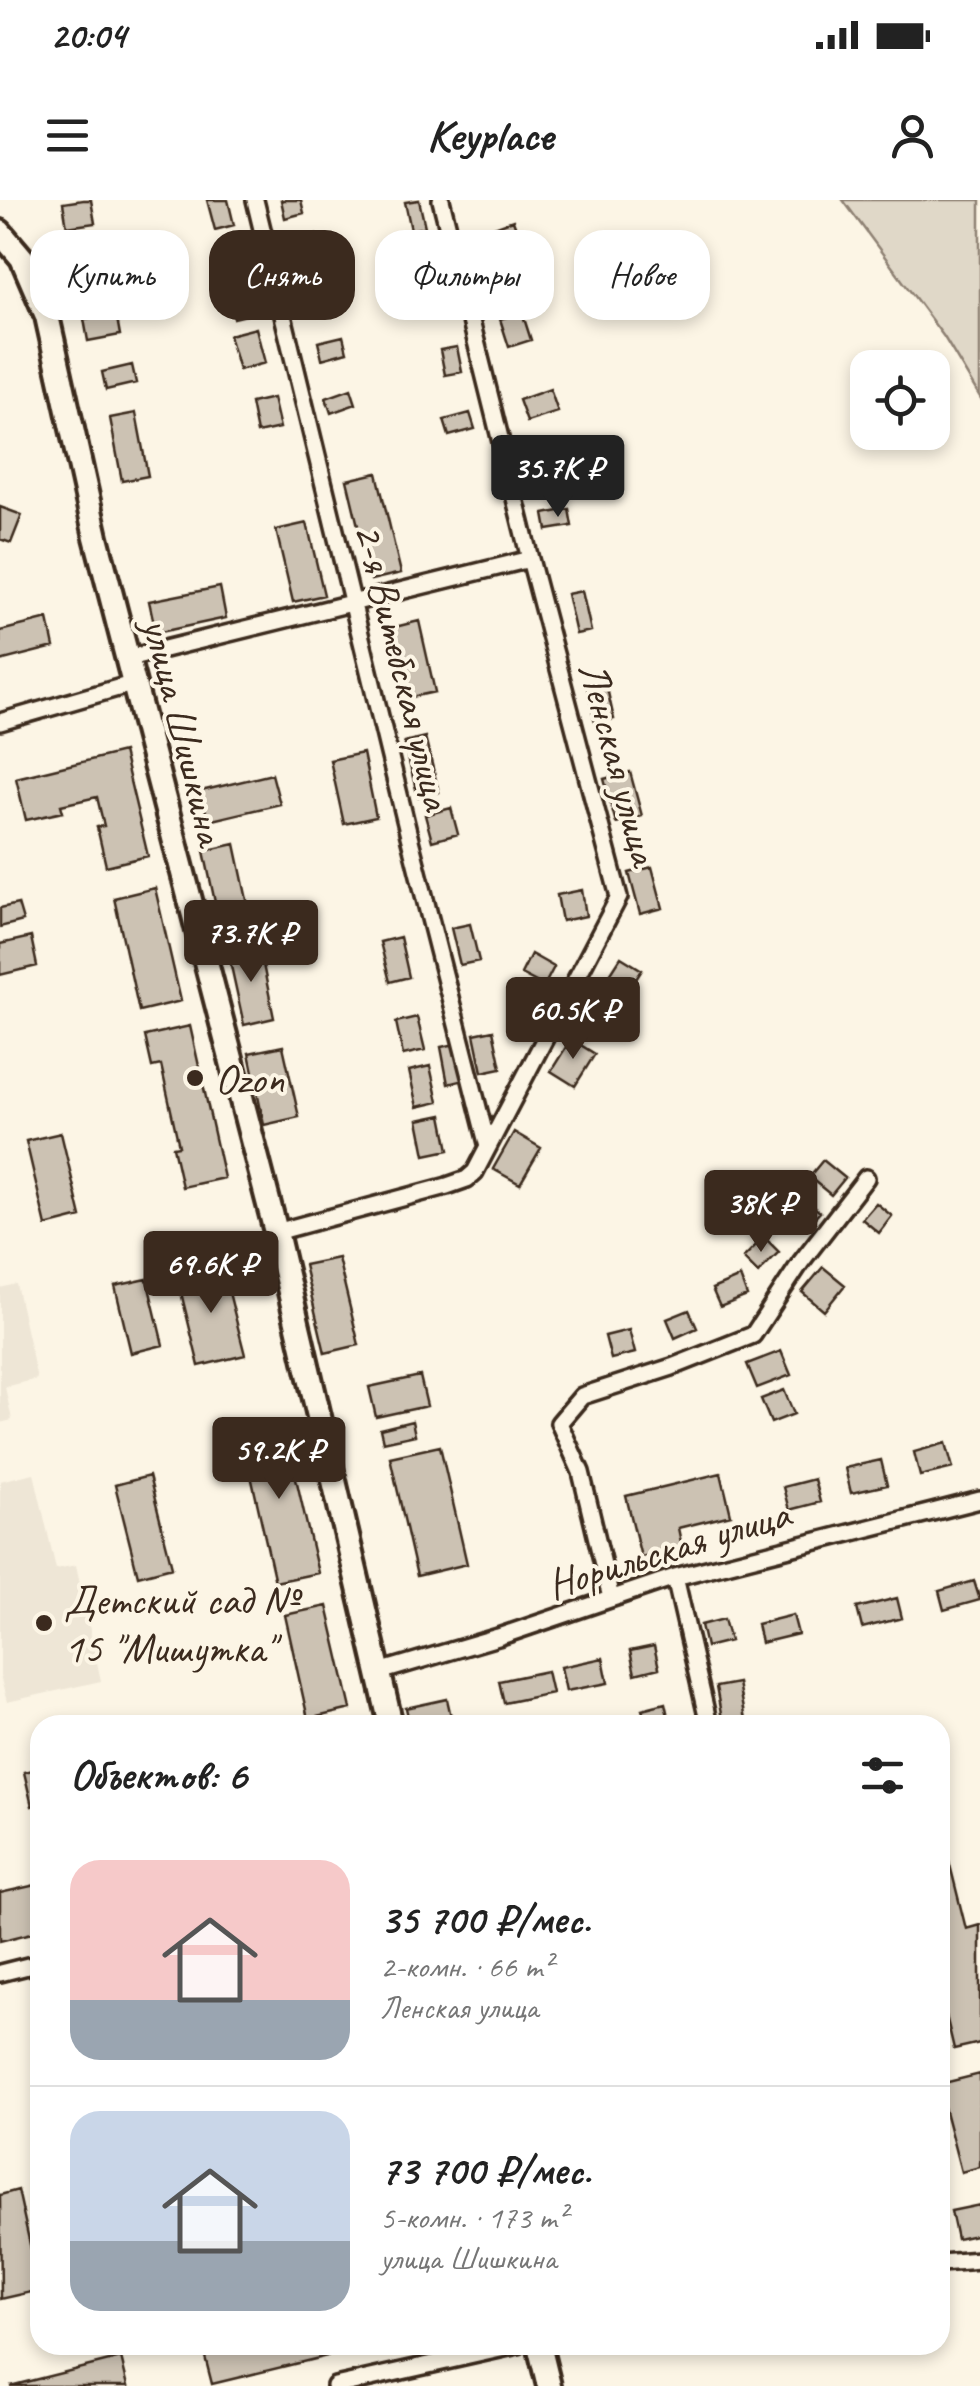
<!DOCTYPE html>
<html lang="ru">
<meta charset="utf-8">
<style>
body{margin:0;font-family:Caveat,sans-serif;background:#f2f2f2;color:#222;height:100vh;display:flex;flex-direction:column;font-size:38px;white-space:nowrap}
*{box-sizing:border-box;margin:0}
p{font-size:32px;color:#767676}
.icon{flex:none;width:55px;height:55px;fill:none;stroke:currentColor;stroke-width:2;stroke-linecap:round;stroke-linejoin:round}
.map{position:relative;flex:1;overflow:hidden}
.details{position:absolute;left:30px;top:1515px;width:920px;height:640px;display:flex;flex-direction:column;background:#fff;border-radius:30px;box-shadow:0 5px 15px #0003}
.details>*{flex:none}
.guide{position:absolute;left:30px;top:30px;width:920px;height:90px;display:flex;gap:20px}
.fabs{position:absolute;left:850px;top:150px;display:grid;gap:20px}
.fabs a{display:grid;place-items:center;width:100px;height:100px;border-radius:20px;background:#fff;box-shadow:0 5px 15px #0003;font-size:50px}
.price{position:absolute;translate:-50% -85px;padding:0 22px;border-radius:10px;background:#3b2a1e;color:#fff;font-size:32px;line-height:65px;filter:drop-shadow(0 2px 5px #0008)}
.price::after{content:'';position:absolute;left:50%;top:60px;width:30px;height:22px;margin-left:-15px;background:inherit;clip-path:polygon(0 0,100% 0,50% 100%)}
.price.selected{background:#222;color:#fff}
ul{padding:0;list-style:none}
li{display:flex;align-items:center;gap:30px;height:250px;padding:0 40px}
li+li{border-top:2px solid #e0e0e0}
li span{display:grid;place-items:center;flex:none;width:280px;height:200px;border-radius:30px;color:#555}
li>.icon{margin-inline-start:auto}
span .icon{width:120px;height:120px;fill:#fffc;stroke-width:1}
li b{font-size:42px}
h2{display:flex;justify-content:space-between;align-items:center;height:120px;padding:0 40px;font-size:42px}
.chip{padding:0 35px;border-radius:30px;background:#fff;box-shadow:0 5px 15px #0003;font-size:35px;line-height:90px}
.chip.selected{background:#3b2a1e;color:#fff}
.status{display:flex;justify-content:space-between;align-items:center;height:70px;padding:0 50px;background:#fff;direction:ltr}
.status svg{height:28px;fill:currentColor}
header{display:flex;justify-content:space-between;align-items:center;height:130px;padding:0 40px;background:#fff;font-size:45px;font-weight:700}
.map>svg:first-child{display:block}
</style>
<div class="status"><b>20:04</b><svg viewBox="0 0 49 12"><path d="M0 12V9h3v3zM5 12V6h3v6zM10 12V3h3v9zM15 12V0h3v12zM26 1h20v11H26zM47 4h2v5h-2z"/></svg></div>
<header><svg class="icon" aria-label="menu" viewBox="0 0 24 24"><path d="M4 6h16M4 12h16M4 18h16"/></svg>Keyplace<svg class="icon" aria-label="person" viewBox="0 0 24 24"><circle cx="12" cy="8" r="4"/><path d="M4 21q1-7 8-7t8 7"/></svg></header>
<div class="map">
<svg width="980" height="2186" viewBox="0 0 980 2186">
<rect width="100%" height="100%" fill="#fcf5e5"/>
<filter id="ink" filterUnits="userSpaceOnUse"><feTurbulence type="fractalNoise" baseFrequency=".01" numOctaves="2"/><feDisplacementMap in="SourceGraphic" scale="20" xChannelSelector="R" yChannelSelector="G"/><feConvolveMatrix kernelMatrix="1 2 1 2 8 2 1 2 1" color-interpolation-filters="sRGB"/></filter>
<g filter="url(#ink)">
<!-- built -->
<path fill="#eee6d6" d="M 16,1084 L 37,1179 L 5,1187 L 12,1220 L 0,1223 L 0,1088 Z
M 34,1273 L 56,1369 L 76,1365 L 101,1481 L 7,1502 L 0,1476 L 0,1281 Z"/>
<!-- green -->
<path fill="#e0d8c8" stroke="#8e8173" stroke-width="2.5" d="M 843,0 L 980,0 L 980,197 L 944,137 Z"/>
<!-- building -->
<path fill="#ccc2b3" stroke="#3b2a1e" stroke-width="2.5" d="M 83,0 L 91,0 L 95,23 L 67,27 L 63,3 Z
M 207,0 L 228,0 L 234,25 L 215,30 Z
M 281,0 L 301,0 L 304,13 L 285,18 Z
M 419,0 L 425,27 L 411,30 L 405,2 Z
M 513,20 L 520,39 L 485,52 L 478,33 Z
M 316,35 L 320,53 L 298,57 L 294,40 Z
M 438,48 L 445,77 L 421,83 L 413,55 Z
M 96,49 L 103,84 L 78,89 L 71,54 Z
M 249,85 L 255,113 L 234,118 L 228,90 Z
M 329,86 L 333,104 L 308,108 L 304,91 Z
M 522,112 L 531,140 L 509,147 L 500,119 Z
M 116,113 L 120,135 L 88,141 L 84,119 Z
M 256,128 L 265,163 L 239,170 L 229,135 Z
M 343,136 L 347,152 L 322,159 L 318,142 Z
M 457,147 L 462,172 L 445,175 L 440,150 Z
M 132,165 L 136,183 L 106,190 L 102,172 Z
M 351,189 L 356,204 L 331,213 L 326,198 Z
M 550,189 L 558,212 L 527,222 L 519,200 Z
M 273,198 L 280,228 L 257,233 L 251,203 Z
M 136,213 L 148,276 L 122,281 L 110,218 Z
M 470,213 L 475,229 L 449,236 L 444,220 Z
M 563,254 L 566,269 L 538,274 L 536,259 Z
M 377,273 L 401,373 L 371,380 L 347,280 Z
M 0,307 L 22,315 L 11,343 L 0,339 Z
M 569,309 L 572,326 L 547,330 L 544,314 Z
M 307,323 L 324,395 L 293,402 L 276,330 Z
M 220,387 L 226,418 L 156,433 L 149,401 Z
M 582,391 L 591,431 L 576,434 L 567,394 Z
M 48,419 L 54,447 L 0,461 L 0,431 Z
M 419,421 L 435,492 L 407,498 L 391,428 Z
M 605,479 L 614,519 L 595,523 L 586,483 Z
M 425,537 L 439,592 L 418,597 L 404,542 Z
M 123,552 L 148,656 L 106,666 L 97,627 L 104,626 L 97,597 L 61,605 L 63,612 L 26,620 L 16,578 Z
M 363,553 L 376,617 L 344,624 L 330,560 Z
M 630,572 L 642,616 L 616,623 L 604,579 Z
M 272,574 L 280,604 L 208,621 L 201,591 Z
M 451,608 L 458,634 L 432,641 L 425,615 Z
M 235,644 L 250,714 L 219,721 L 204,651 Z
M 652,667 L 663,708 L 640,714 L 629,673 Z
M 155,688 L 181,801 L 139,811 L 114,698 Z
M 582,690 L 586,716 L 562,721 L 557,695 Z
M 18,704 L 23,721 L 0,727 L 0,708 Z
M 470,724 L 479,761 L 460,765 L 451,728 Z
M 31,737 L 37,766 L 0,775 L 0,744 Z
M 400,737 L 409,777 L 390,782 L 380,742 Z
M 259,745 L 274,818 L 244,825 L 228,752 Z
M 531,754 L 554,767 L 544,786 L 521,774 Z
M 621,757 L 642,770 L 622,801 L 601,788 Z
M 417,817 L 425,850 L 403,855 L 396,822 Z
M 190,826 L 224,978 L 182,987 L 173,947 L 179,946 L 161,865 L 152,867 L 145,836 Z
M 493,830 L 501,868 L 482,872 L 474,834 Z
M 571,839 L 595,854 L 575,886 L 551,871 Z
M 456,844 L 464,880 L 448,884 L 441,847 Z
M 283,846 L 299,917 L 264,925 L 249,853 Z
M 430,866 L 438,902 L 417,907 L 409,871 Z
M 442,915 L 449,950 L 425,955 L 418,920 Z
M 514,932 L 541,948 L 520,984 L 493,969 Z
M 61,933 L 81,1017 L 46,1026 L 26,941 Z
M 823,960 L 845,978 L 831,995 L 809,977 Z
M 797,993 L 820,1012 L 806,1027 L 784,1008 Z
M 876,1003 L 892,1016 L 879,1033 L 862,1019 Z
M 764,1037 L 779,1052 L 758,1073 L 743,1058 Z
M 338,1058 L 359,1145 L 325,1153 L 304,1065 Z
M 222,1065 L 245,1155 L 199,1166 L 177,1076 Z
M 823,1067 L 845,1085 L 824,1111 L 802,1092 Z
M 740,1077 L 747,1096 L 720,1107 L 712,1089 Z
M 147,1079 L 163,1145 L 131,1153 L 115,1086 Z
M 689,1110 L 697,1128 L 675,1138 L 667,1119 Z
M 629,1130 L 635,1153 L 611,1159 L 605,1136 Z
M 781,1151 L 791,1175 L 757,1188 L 747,1164 Z
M 420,1176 L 427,1206 L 376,1217 L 369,1187 Z
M 784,1190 L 794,1214 L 771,1223 L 761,1199 Z
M 412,1221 L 415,1235 L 383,1242 L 380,1229 Z
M 283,1222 L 318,1373 L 275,1382 L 241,1231 Z
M 946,1243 L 953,1268 L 920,1276 L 914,1252 Z
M 440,1246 L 467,1364 L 417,1376 L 390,1257 Z
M 881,1260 L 887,1285 L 851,1293 L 845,1268 Z
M 721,1273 L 731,1315 L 678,1328 L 682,1347 L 641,1357 L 626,1296 Z
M 149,1276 L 172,1367 L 138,1376 L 115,1285 Z
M 814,1279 L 820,1302 L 789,1310 L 783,1287 Z
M 974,1381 L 980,1400 L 944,1410 L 939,1391 Z
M 897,1398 L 902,1418 L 862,1428 L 857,1408 Z
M 327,1406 L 351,1509 L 308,1519 L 285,1415 Z
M 793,1415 L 798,1434 L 761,1443 L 757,1424 Z
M 724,1419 L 730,1441 L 706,1447 L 701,1425 Z
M 654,1446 L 659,1468 L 635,1474 L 630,1451 Z
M 603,1458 L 608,1483 L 566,1491 L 561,1467 Z
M 547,1471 L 552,1493 L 504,1503 L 499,1481 Z
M 738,1483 L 746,1525 L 723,1525 L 716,1487 Z
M 447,1499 L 453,1525 L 410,1525 L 406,1508 Z
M 665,1503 L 670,1525 L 646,1525 L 642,1509 Z
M 40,1568 L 40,1604 L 32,1606 L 24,1572 Z
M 940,1633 L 942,1633 L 966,1729 L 980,1725 L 980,1843 L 954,1849 L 940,1790 Z
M 40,1684 L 40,1731 L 0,1741 L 0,1693 Z
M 980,1874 L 980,1967 L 961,1972 L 940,1892 L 940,1884 Z
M 18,1990 L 40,2090 L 1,2099 L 0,1995 Z
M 980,2005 L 980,2034 L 957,2039 L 951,2011 Z
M 202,2145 L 364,2145 L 364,2147 L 212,2184 Z
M 121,2158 L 128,2186 L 10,2186 Z"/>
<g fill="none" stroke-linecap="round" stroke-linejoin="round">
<!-- minor casing -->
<g stroke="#3b2a1e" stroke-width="22">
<path id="minor" d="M 255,0 L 409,636 L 488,947
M 128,458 L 530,359
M 0,522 L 135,483
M 276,1032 L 447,986 L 467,979 L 475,972 L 619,697 L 530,359 L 441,0
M 675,1377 L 709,1525
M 611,1398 L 581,1272 L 559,1223 L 582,1196 L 672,1167 L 753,1135 L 801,1062 L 866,978
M 379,1472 L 498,1437 L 675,1377 L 980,1300
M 0,1773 L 40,1763
M 940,2063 L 980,2060
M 335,2186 L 518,2145"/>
</g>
<!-- secondary casing -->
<g stroke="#3b2a1e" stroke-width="30">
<path id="secondary" d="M 0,32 L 22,58 L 47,116 L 96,337 L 276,1032 L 391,1525
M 539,2145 L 549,2186"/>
</g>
<!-- minor -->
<use href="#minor" stroke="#fcf5e5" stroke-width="15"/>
<!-- secondary -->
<use href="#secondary" stroke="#fcf5e5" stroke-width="22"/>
</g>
</g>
<!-- markers -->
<g fill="#3b2a1e" stroke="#fcf5e5" stroke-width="4">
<circle cx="195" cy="878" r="10"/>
<circle cx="44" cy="1423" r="10"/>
</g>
<g text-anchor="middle" stroke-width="8" stroke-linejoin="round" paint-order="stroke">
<!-- street labels -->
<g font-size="42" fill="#3b2a1e" stroke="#fcf5e5">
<text transform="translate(404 466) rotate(76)" y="15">2-я Витебская улица</text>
<text transform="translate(185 531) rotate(76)" y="15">улица Шишкина</text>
<text transform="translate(620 563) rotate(75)" y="15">Ленская улица</text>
<text transform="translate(668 1348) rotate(-17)" y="15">Норильская улица</text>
</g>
<!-- poi labels -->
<g font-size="42" fill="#3b2a1e" stroke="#fcf5e5" text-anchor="start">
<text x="215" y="893">Ozon</text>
<text x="64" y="1414">Детский сад №<tspan x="64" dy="48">15 "Мишутка"</tspan></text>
</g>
</g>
</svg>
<div class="fabs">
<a><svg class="icon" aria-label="locate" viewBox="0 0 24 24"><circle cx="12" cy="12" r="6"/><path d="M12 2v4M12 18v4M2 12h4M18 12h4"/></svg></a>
</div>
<b class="price selected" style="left:558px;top:320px">35.7K ₽</b>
<b class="price" style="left:251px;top:785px">73.7K ₽</b>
<b class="price" style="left:573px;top:862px">60.5K ₽</b>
<b class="price" style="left:761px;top:1055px">38K ₽</b>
<b class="price" style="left:211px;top:1116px">69.6K ₽</b>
<b class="price" style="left:279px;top:1302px">59.2K ₽</b>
<div class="guide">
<a class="chip">Купить</a>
<a class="chip selected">Снять</a>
<a class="chip">Фильтры</a>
<a class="chip">Новое</a>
</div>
<section class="details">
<h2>Объектов: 6<svg class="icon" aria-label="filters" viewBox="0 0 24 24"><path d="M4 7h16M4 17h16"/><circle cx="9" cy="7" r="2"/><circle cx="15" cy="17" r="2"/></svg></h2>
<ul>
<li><span style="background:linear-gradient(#f6c9c9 70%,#9aa5b1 0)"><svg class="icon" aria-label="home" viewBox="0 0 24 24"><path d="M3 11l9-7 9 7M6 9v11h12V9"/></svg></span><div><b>35 700 ₽/мес.</b><p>2-комн. · 66 m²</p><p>Ленская улица</p></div></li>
<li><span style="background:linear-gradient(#c9d6e8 65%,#9aa5b1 0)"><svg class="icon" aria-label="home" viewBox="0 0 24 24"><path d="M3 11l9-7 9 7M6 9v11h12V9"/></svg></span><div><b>73 700 ₽/мес.</b><p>5-комн. · 173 m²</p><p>улица Шишкина</p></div></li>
</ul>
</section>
</div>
